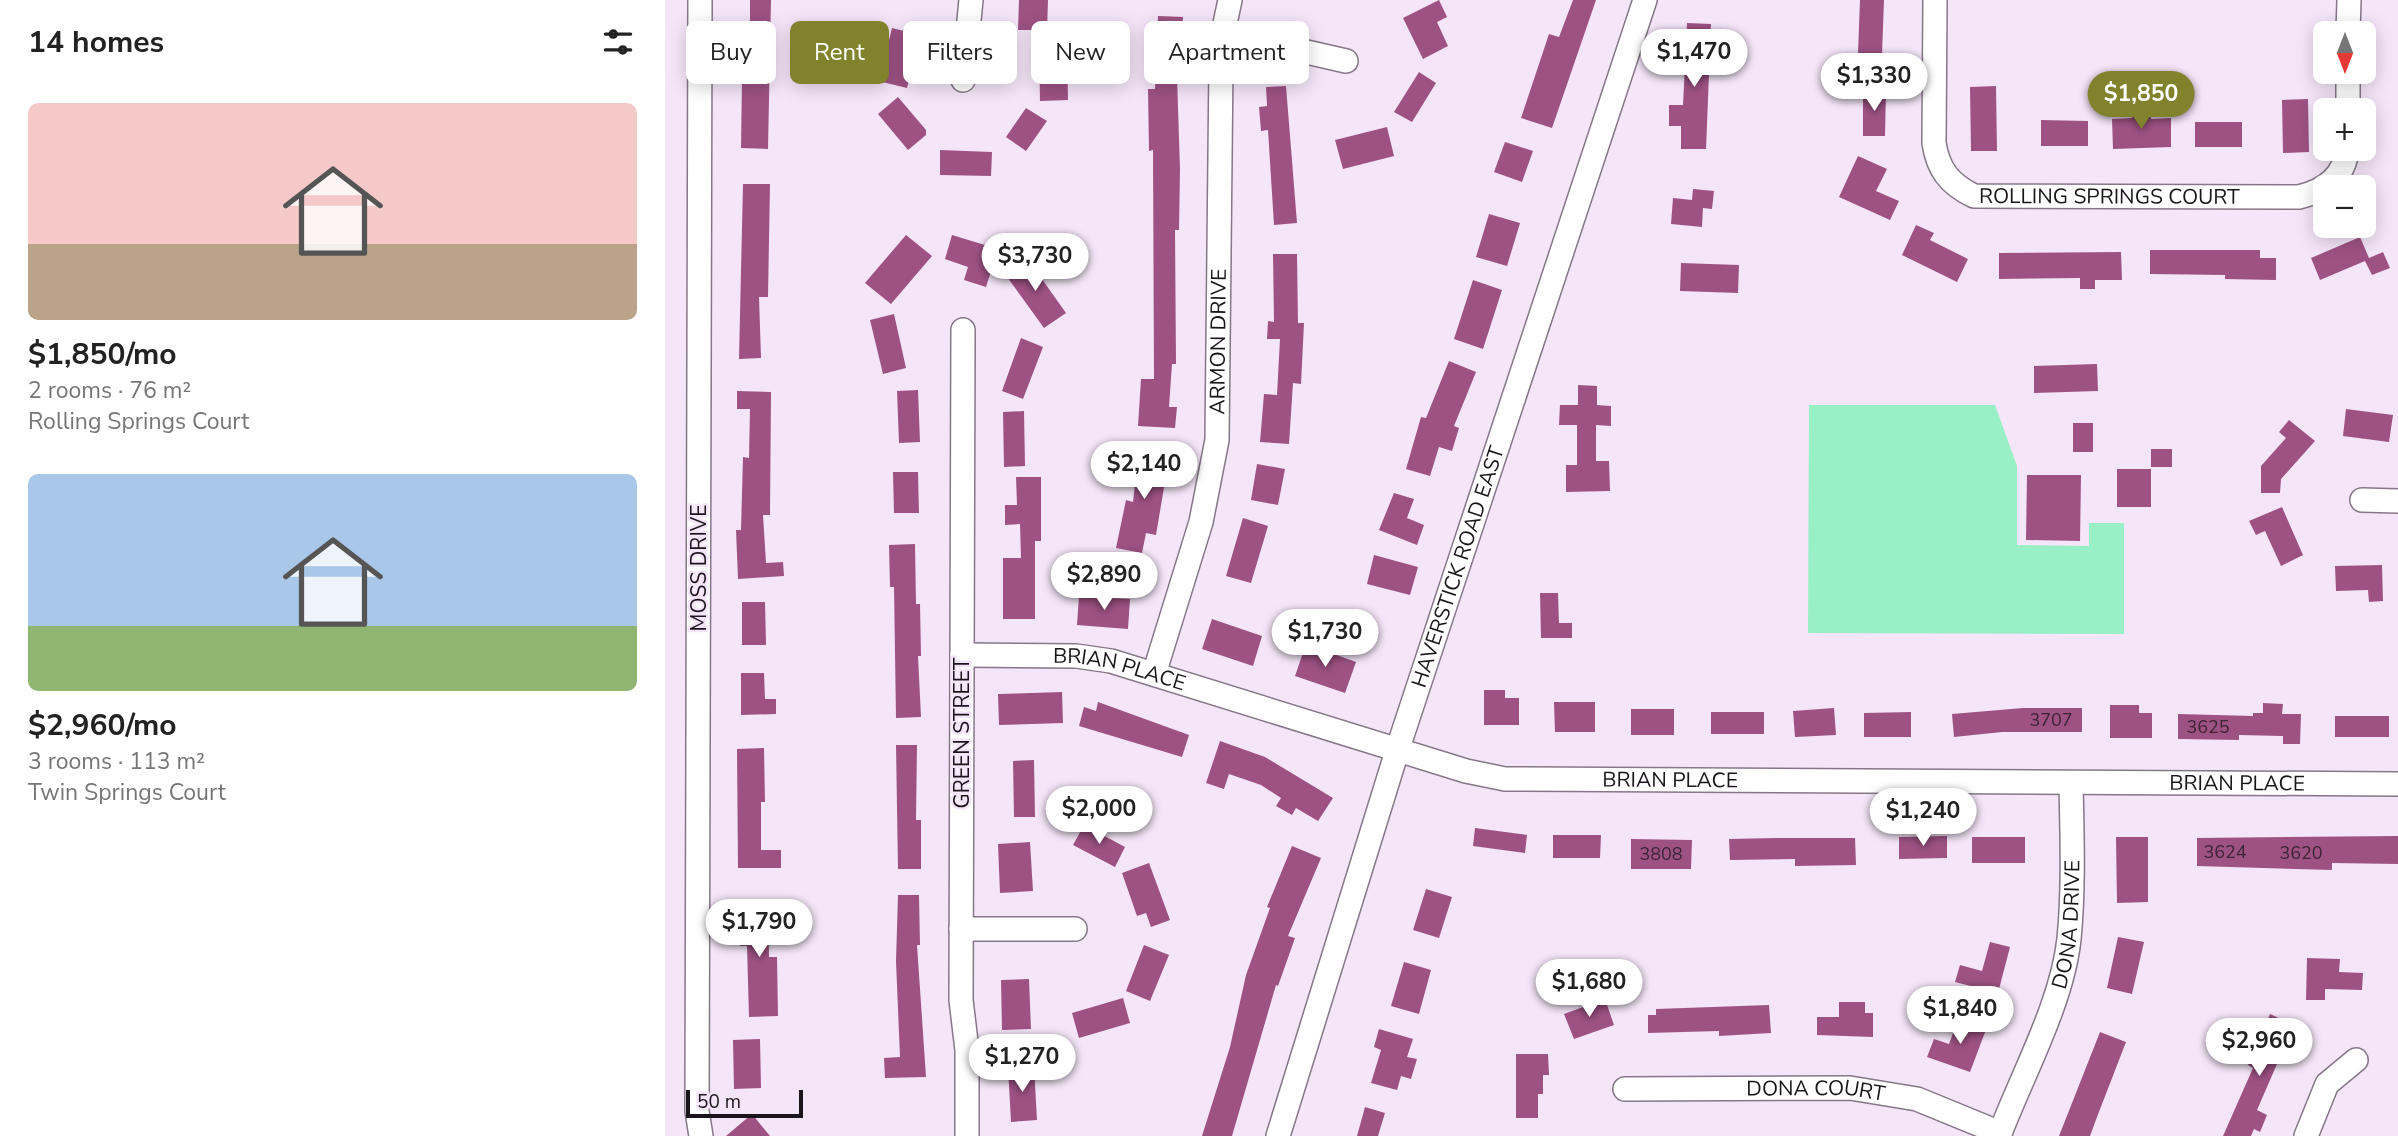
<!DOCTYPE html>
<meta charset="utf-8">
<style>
body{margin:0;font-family:"Nunito Sans",sans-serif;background:#f2f2f2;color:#222;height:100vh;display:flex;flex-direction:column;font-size:26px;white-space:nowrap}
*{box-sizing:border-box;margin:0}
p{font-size:23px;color:#767676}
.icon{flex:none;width:38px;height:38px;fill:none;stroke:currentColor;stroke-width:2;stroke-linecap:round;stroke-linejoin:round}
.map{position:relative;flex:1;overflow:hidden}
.details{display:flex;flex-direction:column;background:#fff;width:665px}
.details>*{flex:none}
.banner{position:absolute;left:21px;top:21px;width:665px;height:63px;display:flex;gap:14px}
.needle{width:46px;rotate:180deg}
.fabs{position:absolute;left:1648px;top:21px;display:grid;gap:14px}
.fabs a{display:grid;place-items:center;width:63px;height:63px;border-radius:10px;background:#fff;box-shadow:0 4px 18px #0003;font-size:35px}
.scale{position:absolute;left:21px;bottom:18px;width:117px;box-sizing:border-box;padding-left:7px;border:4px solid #1a151b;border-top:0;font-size:19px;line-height:24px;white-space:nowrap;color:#1a151b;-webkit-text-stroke:5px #f4e5f8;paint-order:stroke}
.price{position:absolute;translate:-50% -60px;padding:0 16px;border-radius:24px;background:#fff;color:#222;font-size:23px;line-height:46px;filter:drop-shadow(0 2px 4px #0008)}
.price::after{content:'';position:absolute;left:50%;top:42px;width:21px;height:16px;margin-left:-10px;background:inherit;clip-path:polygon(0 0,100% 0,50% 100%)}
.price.active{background:#80822c;color:#fff}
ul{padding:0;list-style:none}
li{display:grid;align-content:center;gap:14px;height:371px;padding:0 28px}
li span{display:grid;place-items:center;height:217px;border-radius:10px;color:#555}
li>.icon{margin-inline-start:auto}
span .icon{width:126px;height:126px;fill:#fffc;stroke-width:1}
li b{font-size:30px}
h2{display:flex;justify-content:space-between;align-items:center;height:84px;padding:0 28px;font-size:30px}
.chip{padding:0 24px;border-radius:10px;background:#fff;box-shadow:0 4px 18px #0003;font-size:24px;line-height:63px}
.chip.active{background:#80822c;color:#fff}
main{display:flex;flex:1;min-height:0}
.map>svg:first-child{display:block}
</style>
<main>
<section class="details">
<h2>14 homes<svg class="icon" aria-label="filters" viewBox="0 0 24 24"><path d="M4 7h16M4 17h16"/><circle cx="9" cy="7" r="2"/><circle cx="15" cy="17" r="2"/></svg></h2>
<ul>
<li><span style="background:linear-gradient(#f6c9c9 65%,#b9a48a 0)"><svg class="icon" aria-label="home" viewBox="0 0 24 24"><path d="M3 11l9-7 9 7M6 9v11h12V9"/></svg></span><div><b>$1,850/mo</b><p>2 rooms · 76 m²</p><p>Rolling Springs Court</p></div></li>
<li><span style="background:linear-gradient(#a9c7e8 70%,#8fb573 0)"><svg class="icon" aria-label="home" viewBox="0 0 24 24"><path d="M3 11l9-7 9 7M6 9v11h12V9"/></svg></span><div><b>$2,960/mo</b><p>3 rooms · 113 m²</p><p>Twin Springs Court</p></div></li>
</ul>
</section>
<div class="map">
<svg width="1733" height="1136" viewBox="0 0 1733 1136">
<rect width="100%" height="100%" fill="#f4e5f8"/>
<!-- green -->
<path fill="#99f0c6" d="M 1144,405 L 1330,405 L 1352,466 L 1352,545 L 1424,546 L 1424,523 L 1459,523 L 1459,634 L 1143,633 Z"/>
<!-- building -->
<path fill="#9e5284" d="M 85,0 L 106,0 L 103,149 L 76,148 L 77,78 L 73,78 L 73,27 L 85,27 Z
M 354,0 L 383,0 L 382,30 L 353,30 Z
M 774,0 L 782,17 L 772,22 L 783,46 L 758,59 L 738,18 Z
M 908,0 L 931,0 L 887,128 L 856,118 L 884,34 L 894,37 Z
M 1195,0 L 1219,0 L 1217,54 L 1193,53 Z
M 493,16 L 518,17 L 516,76 L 512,76 L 515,169 L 514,230 L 510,230 L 511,364 L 507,364 L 504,407 L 512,407 L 510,428 L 473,426 L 476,379 L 489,379 L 488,150 L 484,151 L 483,89 L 490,89 Z
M 1022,23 L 1046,24 L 1041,149 L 1016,149 L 1016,126 L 1004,126 L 1004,105 L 1018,105 Z
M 227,28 L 255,35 L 242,88 L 201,78 L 206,58 L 219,61 Z
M 402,45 L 403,100 L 375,101 L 374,46 Z
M 754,72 L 771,83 L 747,122 L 729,112 Z
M 621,86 L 632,223 L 609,225 L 603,130 L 596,131 L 594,107 L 602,106 L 601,87 Z
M 1331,86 L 1332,151 L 1306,151 L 1305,87 Z
M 1198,90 L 1221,90 L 1220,136 L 1198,136 Z
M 233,97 L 261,130 L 261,135 L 243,150 L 213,114 Z
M 1643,99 L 1644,152 L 1618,153 L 1617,100 Z
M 361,108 L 382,121 L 361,151 L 341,137 Z
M 1467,108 L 1486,108 L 1486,119 L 1506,118 L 1506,147 L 1448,149 L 1447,119 L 1467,118 Z
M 1376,120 L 1423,121 L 1423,146 L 1376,146 Z
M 1530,122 L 1577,122 L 1577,147 L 1530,147 Z
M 722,127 L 729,156 L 678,169 L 670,140 Z
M 840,142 L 868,151 L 857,182 L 829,172 Z
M 275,150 L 327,152 L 326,176 L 275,175 Z
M 1193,156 L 1222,169 L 1211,191 L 1234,201 L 1225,220 L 1174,197 Z
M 78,184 L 105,184 L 103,297 L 94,297 L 96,358 L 74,359 Z
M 1028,189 L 1049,191 L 1047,209 L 1038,208 L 1037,227 L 1006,224 L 1008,198 L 1027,200 Z
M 824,214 L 855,223 L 842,266 L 811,257 Z
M 1251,225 L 1269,233 L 1265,240 L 1303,259 L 1292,282 L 1237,255 Z
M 241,235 L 267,256 L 226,304 L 200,283 Z
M 287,235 L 333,249 L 321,287 L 299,280 L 303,267 L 280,259 Z
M 1695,237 L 1704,258 L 1718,252 L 1725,268 L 1707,275 L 1700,261 L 1655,280 L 1646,258 Z
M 1485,250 L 1595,250 L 1595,258 L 1611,258 L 1611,280 L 1560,279 L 1560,275 L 1485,274 Z
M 1456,252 L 1457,280 L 1430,280 L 1430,289 L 1415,289 L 1415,278 L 1334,279 L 1334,253 Z
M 608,254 L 632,254 L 633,323 L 639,323 L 636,384 L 628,383 L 624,444 L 595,442 L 599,394 L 612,395 L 615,339 L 602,339 L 603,321 L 609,322 Z
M 362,258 L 401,313 L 379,328 L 340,274 Z
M 1016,263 L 1074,265 L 1073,293 L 1015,291 Z
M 808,280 L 837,290 L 818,349 L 789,339 Z
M 229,314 L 241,368 L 218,374 L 205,320 Z
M 356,338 L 378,347 L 358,399 L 337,391 Z
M 784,361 L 811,372 L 789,426 L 794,428 L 787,451 L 774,447 L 765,476 L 741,469 L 756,417 L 761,418 Z
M 1432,364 L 1433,391 L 1369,393 L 1369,366 Z
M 913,385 L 932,386 L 932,405 L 946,406 L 946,426 L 931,425 L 931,461 L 944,461 L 945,491 L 901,492 L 901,465 L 912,465 L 912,425 L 894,425 L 895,405 L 913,405 Z
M 253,390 L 255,442 L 234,443 L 232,391 Z
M 72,391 L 106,392 L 105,515 L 98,515 L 101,563 L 118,562 L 119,576 L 73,579 L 71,530 L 76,530 L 78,457 L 84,458 L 85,409 L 72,409 Z
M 1681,409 L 1728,415 L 1724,442 L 1678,436 Z
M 359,411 L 360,466 L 339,467 L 338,412 Z
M 1624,420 L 1650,441 L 1616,479 L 1615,493 L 1596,493 L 1596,466 L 1621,438 L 1614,432 Z
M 1408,423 L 1428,423 L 1428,452 L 1408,452 Z
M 474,448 L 505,452 L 491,535 L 481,533 L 477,553 L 451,548 L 461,500 L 468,502 Z
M 1486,449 L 1507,449 L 1507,467 L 1486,467 Z
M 592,464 L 620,469 L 613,505 L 586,500 Z
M 1452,469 L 1486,469 L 1486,507 L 1452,507 Z
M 228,472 L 253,472 L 254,513 L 229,513 Z
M 1362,475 L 1416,475 L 1415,541 L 1361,540 Z
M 351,477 L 376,477 L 376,541 L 370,541 L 370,619 L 338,619 L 338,558 L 356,558 L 355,524 L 340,525 L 340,505 L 352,505 Z
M 729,493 L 749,499 L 742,518 L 759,525 L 752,545 L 714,530 Z
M 1617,507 L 1638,555 L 1616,566 L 1600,531 L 1591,535 L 1584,521 Z
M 578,518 L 603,526 L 586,583 L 561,576 Z
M 250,544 L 251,604 L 255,604 L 256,656 L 253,656 L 256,717 L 231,718 L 229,587 L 225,587 L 224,545 Z
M 709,555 L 753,567 L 745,595 L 702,584 Z
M 1717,565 L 1718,601 L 1704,602 L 1703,590 L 1671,591 L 1670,566 Z
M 875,593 L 893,593 L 894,623 L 907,623 L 907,638 L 876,638 Z
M 414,596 L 465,599 L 463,629 L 412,625 Z
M 77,602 L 100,602 L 101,645 L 77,645 Z
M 547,619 L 597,636 L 588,666 L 537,649 Z
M 641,644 L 691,662 L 680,693 L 630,676 Z
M 76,673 L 99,673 L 100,699 L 111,699 L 111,714 L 76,715 Z
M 819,690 L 840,690 L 840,698 L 854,698 L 854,725 L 819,725 Z
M 397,692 L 398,723 L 334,725 L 333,694 Z
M 433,702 L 524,735 L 517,757 L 414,726 L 419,707 L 431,711 Z
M 889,702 L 930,702 L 930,732 L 890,732 Z
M 1598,703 L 1618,704 L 1617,714 L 1636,714 L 1635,744 L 1618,744 L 1618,736 L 1574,735 L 1574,740 L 1513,739 L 1513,714 L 1588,716 L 1588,713 L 1598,713 Z
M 1445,705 L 1474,705 L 1474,713 L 1487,713 L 1487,738 L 1445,738 Z
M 1169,708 L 1171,735 L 1130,737 L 1128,711 Z
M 1358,708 L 1417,708 L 1417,732 L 1337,732 L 1289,737 L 1287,714 Z
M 966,709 L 1009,709 L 1009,735 L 966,735 Z
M 1046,712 L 1099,712 L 1099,734 L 1046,734 Z
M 1246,712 L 1246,737 L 1199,737 L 1199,713 Z
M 1670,716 L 1724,716 L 1724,737 L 1670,737 Z
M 555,741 L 600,757 L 668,798 L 653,821 L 631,808 L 627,815 L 611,806 L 616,798 L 596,785 L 564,774 L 559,789 L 541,783 Z
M 231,745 L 252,745 L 251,820 L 256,820 L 256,869 L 233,869 Z
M 99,748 L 100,802 L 96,802 L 96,850 L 116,850 L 116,868 L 73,868 L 72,749 Z
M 369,760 L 370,817 L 349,817 L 348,761 Z
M 419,825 L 460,847 L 450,867 L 408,845 Z
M 810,828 L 862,835 L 860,853 L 808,846 Z
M 888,835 L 936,835 L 935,858 L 888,858 Z
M 1282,836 L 1282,858 L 1234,859 L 1234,837 Z
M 1733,836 L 1733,864 L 1667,863 L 1667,870 L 1532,866 L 1532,838 Z
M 1307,837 L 1360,837 L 1360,863 L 1307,863 Z
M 1451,837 L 1483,837 L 1483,902 L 1452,903 Z
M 1111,838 L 1190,838 L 1191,865 L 1130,866 L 1130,859 L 1065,860 L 1064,839 Z
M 966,839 L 1027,840 L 1026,869 L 966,869 Z
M 365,842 L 368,891 L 335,893 L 333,844 Z
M 627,846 L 656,858 L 623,936 L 630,938 L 613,986 L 611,985 L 567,1136 L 537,1136 L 565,1047 L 581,975 L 605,908 L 602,907 Z
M 484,863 L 505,920 L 486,927 L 481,913 L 472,916 L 457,873 Z
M 761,889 L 787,897 L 774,938 L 748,930 Z
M 233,895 L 254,895 L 255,945 L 252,945 L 261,1077 L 220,1078 L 219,1058 L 235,1057 L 231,961 Z
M 75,900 L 103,900 L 104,957 L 112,957 L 113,1016 L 84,1017 L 82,946 L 75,946 Z
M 1453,937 L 1479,942 L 1467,994 L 1442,988 Z
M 1325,942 L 1345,947 L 1333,993 L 1290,982 L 1295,965 L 1317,971 Z
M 479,945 L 504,955 L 485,1001 L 461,991 Z
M 1642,958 L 1675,959 L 1674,972 L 1698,973 L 1697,990 L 1660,989 L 1660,1000 L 1641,1000 Z
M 739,962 L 766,970 L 754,1014 L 726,1006 Z
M 364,979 L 366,1029 L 337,1030 L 336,980 Z
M 458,998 L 465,1023 L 414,1038 L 407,1013 Z
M 940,999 L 949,1025 L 909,1039 L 899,1014 Z
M 1174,1002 L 1200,1002 L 1200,1013 L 1208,1013 L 1208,1037 L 1152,1035 L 1152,1017 L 1174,1017 Z
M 1104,1005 L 1106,1033 L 1054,1036 L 1054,1031 L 983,1033 L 983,1015 L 991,1015 L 991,1009 Z
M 1605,1014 L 1629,1025 L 1592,1110 L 1602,1115 L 1595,1132 L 1589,1129 L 1586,1136 L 1558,1136 L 1588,1068 L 1583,1065 Z
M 1294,1017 L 1322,1027 L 1305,1072 L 1262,1057 L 1269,1039 L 1284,1044 Z
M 714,1029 L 748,1039 L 742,1057 L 752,1059 L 746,1079 L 736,1076 L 732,1090 L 706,1083 L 716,1050 L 709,1047 Z
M 1435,1032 L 1461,1042 L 1432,1117 L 1425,1136 L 1394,1136 Z
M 95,1039 L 96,1088 L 69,1089 L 68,1040 Z
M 851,1054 L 883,1054 L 884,1075 L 878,1075 L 878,1094 L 873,1094 L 873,1118 L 851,1118 Z
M 369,1066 L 372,1120 L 346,1122 L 343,1067 Z
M 700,1107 L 720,1113 L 713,1136 L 692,1136 Z
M 87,1114 L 105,1136 L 61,1136 Z"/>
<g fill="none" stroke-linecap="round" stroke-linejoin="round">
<!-- minor casing -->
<g stroke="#857788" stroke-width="26">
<g id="minor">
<path d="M 35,0 L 32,1111 L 36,1136"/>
<path id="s1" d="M 1270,0 L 1269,143 C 1273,169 1284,184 1309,196 L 1634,197 C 1659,191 1680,177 1682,149"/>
<path d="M 558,33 L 681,61"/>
<path d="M 1683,33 L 1684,0"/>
<path d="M 298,80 L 306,0"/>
<path d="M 1683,110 L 1683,72"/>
<path d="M 298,330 L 296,1000 L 302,1050 L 302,1136"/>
<path d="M 1697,500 L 1733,501"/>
<path id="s2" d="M 297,655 L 411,656 L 446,661 L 801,771 L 840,779 L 1733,784"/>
<path id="s3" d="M 489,674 L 536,522 L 552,440 L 556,63 L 558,33 L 565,0"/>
<path d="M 296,929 L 410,929"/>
<path id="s4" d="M 960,1089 L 1185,1088 L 1252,1099 L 1335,1133"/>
<path id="s5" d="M 613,1136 L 733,748 L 980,0"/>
<path id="s6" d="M 1334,1136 C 1357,1075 1397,1004 1404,939 C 1409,888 1407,834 1406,783"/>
<path d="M 1641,1136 L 1662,1084 L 1691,1060"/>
</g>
</g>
<!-- minor -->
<use href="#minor" stroke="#fff" stroke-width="23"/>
</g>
<g text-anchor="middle" stroke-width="5" stroke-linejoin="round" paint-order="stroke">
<!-- number labels -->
<g font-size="18" fill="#3b2435">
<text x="1386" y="726">3707</text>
<text x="1543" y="733">3625</text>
<text x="1560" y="858">3624</text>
<text x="1636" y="859">3620</text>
<text x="996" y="860">3808</text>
</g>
<!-- street labels -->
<g font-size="21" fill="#1a151b" stroke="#f4e5f8">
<text dy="7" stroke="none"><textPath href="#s1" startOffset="348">ROLLING SPRINGS COURT</textPath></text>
<text dy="7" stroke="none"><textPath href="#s3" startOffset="341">ARMON DRIVE</textPath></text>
<text dy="7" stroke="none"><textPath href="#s5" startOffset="597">HAVERSTICK ROAD EAST</textPath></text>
<text transform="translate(34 568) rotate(-90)" y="7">MOSS DRIVE</text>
<text dy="7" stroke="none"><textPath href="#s2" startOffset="159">BRIAN PLACE</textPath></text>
<text transform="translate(297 733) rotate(-90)" y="7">GREEN STREET</text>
<text dy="7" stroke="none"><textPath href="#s2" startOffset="726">BRIAN PLACE</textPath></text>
<text dy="7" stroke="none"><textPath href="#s2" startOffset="1293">BRIAN PLACE</textPath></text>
<text dy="7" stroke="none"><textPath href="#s6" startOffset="224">DONA DRIVE</textPath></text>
<text dy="7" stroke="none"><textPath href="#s4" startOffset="191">DONA COURT</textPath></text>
</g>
</g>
</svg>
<div class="fabs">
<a><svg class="needle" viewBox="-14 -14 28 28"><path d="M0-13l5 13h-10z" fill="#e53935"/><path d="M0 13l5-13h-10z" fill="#767676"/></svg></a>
<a>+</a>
<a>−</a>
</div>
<div class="scale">50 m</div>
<b class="price" style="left:1029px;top:89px">$1,470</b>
<b class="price" style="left:1209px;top:113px">$1,330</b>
<b class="price active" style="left:1476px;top:131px">$1,850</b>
<b class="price" style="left:370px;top:293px">$3,730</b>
<b class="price" style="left:479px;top:501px">$2,140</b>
<b class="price" style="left:439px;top:612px">$2,890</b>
<b class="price" style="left:660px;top:669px">$1,730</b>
<b class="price" style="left:434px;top:846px">$2,000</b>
<b class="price" style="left:1258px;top:848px">$1,240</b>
<b class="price" style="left:94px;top:959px">$1,790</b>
<b class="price" style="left:924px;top:1019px">$1,680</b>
<b class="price" style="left:1295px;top:1046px">$1,840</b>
<b class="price" style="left:1594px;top:1078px">$2,960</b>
<b class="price" style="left:357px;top:1094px">$1,270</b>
<div class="banner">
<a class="chip">Buy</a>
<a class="chip active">Rent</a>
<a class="chip">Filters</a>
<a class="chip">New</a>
<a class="chip">Apartment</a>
</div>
</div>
</main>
